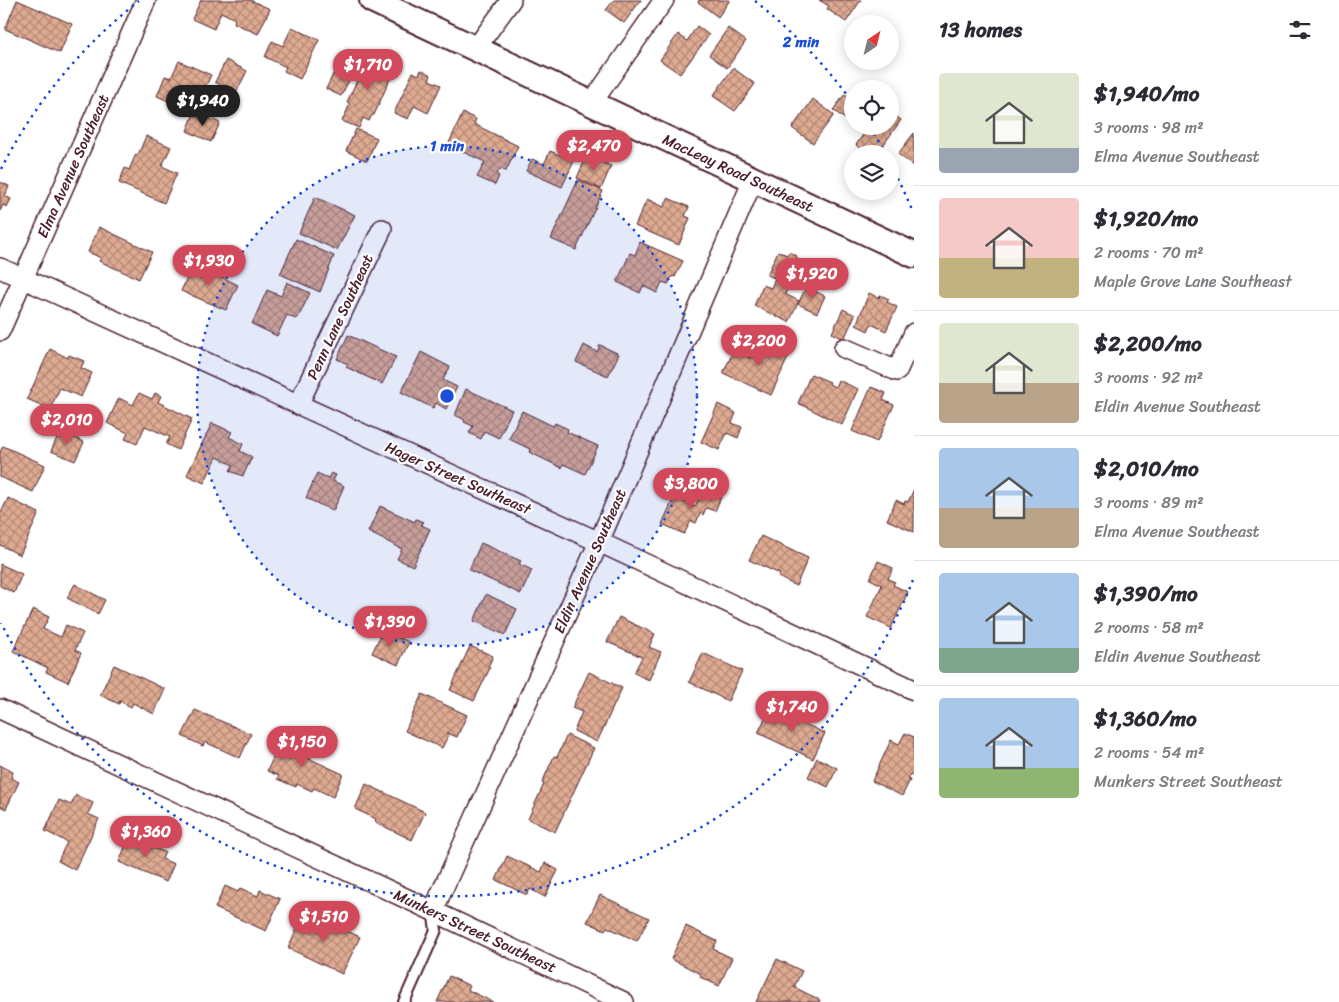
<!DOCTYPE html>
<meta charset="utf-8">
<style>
body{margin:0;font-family:Sriracha,sans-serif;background:#f7f7f7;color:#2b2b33;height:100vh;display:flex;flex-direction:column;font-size:19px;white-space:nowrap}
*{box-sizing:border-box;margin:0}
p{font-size:16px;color:#7c7c81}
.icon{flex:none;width:28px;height:28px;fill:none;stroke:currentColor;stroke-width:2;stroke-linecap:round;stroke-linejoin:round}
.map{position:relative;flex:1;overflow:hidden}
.sheet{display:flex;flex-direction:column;background:#fff;width:425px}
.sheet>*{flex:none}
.needle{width:32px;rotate:35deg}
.controls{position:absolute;left:844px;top:15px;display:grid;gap:10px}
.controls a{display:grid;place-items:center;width:55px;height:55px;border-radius:50%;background:#fff;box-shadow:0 2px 12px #0003;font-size:25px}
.price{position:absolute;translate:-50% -42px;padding:0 11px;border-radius:18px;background:#d1495b;color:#fff;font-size:16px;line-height:32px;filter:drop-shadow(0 1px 2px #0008)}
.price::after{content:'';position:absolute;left:50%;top:30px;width:15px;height:11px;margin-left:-8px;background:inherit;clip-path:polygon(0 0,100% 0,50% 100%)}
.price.selected{background:#222;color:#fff}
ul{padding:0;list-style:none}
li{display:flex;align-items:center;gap:15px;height:125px;padding:0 25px}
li+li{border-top:1px solid #e1e1e2}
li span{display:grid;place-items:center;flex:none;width:140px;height:100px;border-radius:5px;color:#555}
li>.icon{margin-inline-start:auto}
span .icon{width:60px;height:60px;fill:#fffc;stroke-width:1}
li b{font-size:21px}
h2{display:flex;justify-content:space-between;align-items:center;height:60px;padding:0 25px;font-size:21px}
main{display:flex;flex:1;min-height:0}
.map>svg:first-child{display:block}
</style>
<main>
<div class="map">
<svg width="914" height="1002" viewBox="0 0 914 1002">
<defs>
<pattern id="building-cross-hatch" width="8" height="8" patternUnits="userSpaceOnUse" patternTransform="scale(1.25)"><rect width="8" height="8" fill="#deaa91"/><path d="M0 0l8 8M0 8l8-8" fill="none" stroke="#b68a77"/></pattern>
</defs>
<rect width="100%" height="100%" fill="#fff"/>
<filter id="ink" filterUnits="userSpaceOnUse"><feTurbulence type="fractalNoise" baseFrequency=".02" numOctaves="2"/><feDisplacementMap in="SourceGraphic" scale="10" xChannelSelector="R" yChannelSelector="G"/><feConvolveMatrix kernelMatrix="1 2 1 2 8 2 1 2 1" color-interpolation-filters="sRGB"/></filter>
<g filter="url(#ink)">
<!-- building -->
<path fill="url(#building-cross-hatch)" stroke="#4a1f2b" d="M 17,0 L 72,24 L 60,53 L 5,29 Z
M 201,0 L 250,0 L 270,9 L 258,34 L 234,23 L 235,19 L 221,12 L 214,29 L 192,19 Z
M 614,0 L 641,0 L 624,23 L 606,10 Z
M 699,0 L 730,0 L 718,17 L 698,2 Z
M 819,0 L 861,0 L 846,22 L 827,9 L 829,6 Z
M 697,26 L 709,35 L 680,74 L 660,60 L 678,34 L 687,41 Z
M 292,27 L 319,40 L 300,79 L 284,71 L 286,67 L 265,57 L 272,41 L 283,46 Z
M 728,28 L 746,41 L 727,68 L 709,55 Z
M 370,52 L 387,60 L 384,66 L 394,70 L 374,115 L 372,115 L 369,121 L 363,118 L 359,128 L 342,121 L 350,104 L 347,102 Z
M 226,60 L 247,71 L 236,93 L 215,82 Z
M 179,61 L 211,75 L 194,112 L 157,96 L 165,76 L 171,78 Z
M 339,62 L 355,69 L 341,96 L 326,89 Z
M 733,68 L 755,84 L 735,111 L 713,96 Z
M 421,70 L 431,75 L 429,80 L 441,85 L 428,113 L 414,106 L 408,119 L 394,113 L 413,72 L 419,75 Z
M 845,94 L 852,100 L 852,108 L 845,119 L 833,110 Z
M 813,99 L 834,115 L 813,143 L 792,128 Z
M 195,111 L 220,123 L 211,142 L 187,131 Z
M 890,112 L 901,120 L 877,154 L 868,154 L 856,145 L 865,132 L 859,133 L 854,129 L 853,126 L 890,126 Z
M 463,113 L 476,119 L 474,124 L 518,146 L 506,171 L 500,169 L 497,174 L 499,176 L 495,185 L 477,177 L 485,162 L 448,145 Z
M 356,129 L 377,138 L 367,161 L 346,151 Z
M 914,133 L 914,166 L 898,154 Z
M 146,136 L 171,147 L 162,166 L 177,173 L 164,203 L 119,183 L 125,168 L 129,170 L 136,154 L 138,155 Z
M 550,151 L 574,161 L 562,187 L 526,171 L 532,159 L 544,164 Z
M 587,155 L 611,166 L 601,189 L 577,178 Z
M 578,180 L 603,191 L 576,250 L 551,239 Z
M 0,182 L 9,186 L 5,196 L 11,199 L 7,207 L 3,205 L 0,211 Z
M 315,197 L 355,215 L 337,250 L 299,233 Z
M 668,198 L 689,207 L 685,216 L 690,218 L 679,245 L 635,226 L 647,199 L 664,207 Z
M 99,227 L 152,252 L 139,279 L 99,261 L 101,258 L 88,252 Z
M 296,239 L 334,256 L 320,292 L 280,274 Z
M 640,242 L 683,261 L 675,277 L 672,276 L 668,284 L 662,282 L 657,293 L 643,286 L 640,293 L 617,282 L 630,253 L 635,255 Z
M 778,251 L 787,255 L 789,252 L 797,256 L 796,258 L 805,263 L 793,288 L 789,286 L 785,294 L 799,301 L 789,322 L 754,306 L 763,285 L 771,288 L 775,278 L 767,275 Z
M 194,263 L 238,285 L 226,310 L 181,291 Z
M 287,282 L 310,293 L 298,318 L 296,318 L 295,319 L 287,315 L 277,336 L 252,324 L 267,290 L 281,296 Z
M 806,287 L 825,296 L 817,313 L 798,304 Z
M 869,293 L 879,298 L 880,295 L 889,299 L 887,302 L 897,307 L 886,331 L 871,324 L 868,331 L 856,325 Z
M 843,309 L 855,315 L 844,339 L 832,333 Z
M 348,335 L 396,357 L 382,384 L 346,367 L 348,364 L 337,359 Z
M 759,339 L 790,353 L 771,395 L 723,373 L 734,350 L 750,358 Z
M 584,345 L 597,352 L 600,345 L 619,354 L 608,376 L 576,362 Z
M 50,349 L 68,358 L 69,355 L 84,361 L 81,368 L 92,373 L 81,397 L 60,388 L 50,409 L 27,399 Z
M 421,352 L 450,367 L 443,380 L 457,387 L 446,409 L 436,403 L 433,408 L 401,392 Z
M 811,374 L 830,382 L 829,384 L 835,387 L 838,380 L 858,389 L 842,425 L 798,403 Z
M 871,387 L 886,393 L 883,400 L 894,405 L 877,442 L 852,431 Z
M 466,389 L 512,410 L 499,438 L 484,431 L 481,439 L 469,433 L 473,426 L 464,422 L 465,420 L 455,415 Z
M 139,393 L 152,399 L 155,393 L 161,396 L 158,402 L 192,419 L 178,450 L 166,444 L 170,437 L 145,426 L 137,444 L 125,439 L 128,433 L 107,423 L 119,398 L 133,405 Z
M 718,404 L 736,413 L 732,423 L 742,427 L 738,438 L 727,433 L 719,450 L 701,442 Z
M 522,411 L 553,426 L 555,423 L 568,429 L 567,432 L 598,446 L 585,474 L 563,464 L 562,468 L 529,452 L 530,449 L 509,439 Z
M 212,423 L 232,432 L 229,437 L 243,444 L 240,451 L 252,457 L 243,476 L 230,471 L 233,465 L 217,457 L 204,483 L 187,475 Z
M 60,431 L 84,442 L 75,461 L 51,451 Z
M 3,446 L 45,465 L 33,492 L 0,477 L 0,452 Z
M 317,473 L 328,478 L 331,473 L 336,475 L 333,481 L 344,486 L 333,511 L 306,498 Z
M 705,484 L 723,493 L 715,511 L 706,508 L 703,515 L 700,513 L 696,523 L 691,521 L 684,534 L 662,524 L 674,497 L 695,507 Z
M 914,489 L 914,532 L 887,520 L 896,500 L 904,504 L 905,501 L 908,502 Z
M 8,498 L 39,513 L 20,555 L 0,545 L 0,515 Z
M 380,506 L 415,522 L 416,519 L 423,522 L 421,525 L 430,529 L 413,566 L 397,559 L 402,549 L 368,532 Z
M 761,536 L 808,558 L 796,586 L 778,577 L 780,574 L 749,560 Z
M 481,543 L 521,561 L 519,564 L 532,570 L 521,594 L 469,570 Z
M 878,561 L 893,568 L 888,579 L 895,582 L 893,585 L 908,592 L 891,628 L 867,617 L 882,585 L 870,579 Z
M 0,564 L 22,574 L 14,593 L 0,586 Z
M 75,584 L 105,600 L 98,614 L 67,598 Z
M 486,594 L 517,609 L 505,635 L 474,621 Z
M 33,609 L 49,617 L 43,629 L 61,637 L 66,625 L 83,633 L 75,650 L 81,653 L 68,682 L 46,672 L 48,668 L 13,651 Z
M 619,617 L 655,634 L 649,647 L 661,652 L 649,680 L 634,673 L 642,657 L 607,642 Z
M 383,630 L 409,642 L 398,665 L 372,653 Z
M 470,646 L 493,656 L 488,667 L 490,668 L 474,701 L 450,690 Z
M 703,653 L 742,671 L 728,701 L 689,682 Z
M 114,665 L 165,689 L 154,714 L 133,703 L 131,707 L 120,701 L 119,704 L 100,695 Z
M 589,672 L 622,688 L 597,742 L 574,731 L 582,712 L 572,708 Z
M 422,694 L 467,715 L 457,737 L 447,733 L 449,734 L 442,748 L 405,731 Z
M 770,708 L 825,733 L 813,759 L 758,733 Z
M 195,710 L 251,734 L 240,758 L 205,742 L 203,746 L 182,736 Z
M 287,728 L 302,736 L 295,752 L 343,774 L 333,797 L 314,788 L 312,791 L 297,784 L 296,787 L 277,779 L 279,776 L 267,771 Z
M 905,733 L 914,737 L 914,775 L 910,774 L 908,779 L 910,780 L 902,796 L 872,781 L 891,740 L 899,744 Z
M 567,735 L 594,748 L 555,832 L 528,819 L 544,784 L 542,783 L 554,756 L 557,757 Z
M 817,758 L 837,768 L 828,787 L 808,777 Z
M 0,765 L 13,772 L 11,778 L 19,782 L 6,809 L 0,806 Z
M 366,784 L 425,812 L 412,840 L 375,822 L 376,819 L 355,809 Z
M 76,795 L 93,803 L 88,814 L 99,819 L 75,870 L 58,861 L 67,842 L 45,831 L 59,800 L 71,805 Z
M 131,833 L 153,842 L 151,847 L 165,852 L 162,859 L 174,864 L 166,882 L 119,862 Z
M 507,856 L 541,872 L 545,863 L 558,870 L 545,897 L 530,889 L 527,895 L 496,880 Z
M 225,886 L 238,892 L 240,888 L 258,896 L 260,890 L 280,899 L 266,931 L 215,908 Z
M 600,895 L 649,918 L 637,941 L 607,927 L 605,930 L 587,922 Z
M 305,911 L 322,919 L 319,924 L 339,933 L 341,928 L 360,937 L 342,974 L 288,948 Z
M 686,926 L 717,941 L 713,949 L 732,958 L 719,986 L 700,977 L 701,974 L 671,959 Z
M 777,959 L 802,971 L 794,987 L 820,1000 L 819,1002 L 756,1002 Z
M 449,976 L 470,986 L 468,990 L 493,1002 L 437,1002 Z"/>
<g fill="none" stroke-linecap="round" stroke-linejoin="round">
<!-- service casing -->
<g stroke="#4a1f2b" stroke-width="14">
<path id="service" d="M 404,1002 L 436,930 L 433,911"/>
</g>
<!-- minor casing -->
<g stroke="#4a1f2b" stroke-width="22">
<path id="minor" d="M 476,48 L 511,0
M 591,104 L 664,0
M 0,268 L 599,542 L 914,690
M 0,331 L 146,0
M 844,348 L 897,371 L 914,333
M 298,405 L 382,229
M 0,709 L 433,911 L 624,1002
M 433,911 L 599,542 L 753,180"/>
</g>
<!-- tertiary casing -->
<g stroke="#4a1f2b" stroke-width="28">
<path id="tertiary" d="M 372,0 L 914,255"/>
</g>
<!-- service -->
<use href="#service" stroke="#fff" stroke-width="10"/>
<!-- minor -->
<use href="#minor" stroke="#fff" stroke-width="19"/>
<!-- tertiary -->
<use href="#tertiary" stroke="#fff" stroke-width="24"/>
</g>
</g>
<!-- distance rings -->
<circle cx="447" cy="396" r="250" fill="#1d4ed8" fill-opacity=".12"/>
<g fill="none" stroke="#1d4ed8" stroke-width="2.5" stroke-dasharray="2.5 5">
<circle cx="447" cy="396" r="250"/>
<path d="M913 580A501 501 0 0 1 1 623M1 169A501 501 0 0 1 139 1M755 1A501 501 0 0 1 852 102M870 127A501 501 0 0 1 885 153M891 165A501 501 0 0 1 913 212"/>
</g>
<g text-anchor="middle" stroke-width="4.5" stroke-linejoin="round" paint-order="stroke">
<!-- street labels -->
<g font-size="15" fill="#4a1f2b" stroke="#fff">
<text transform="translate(73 166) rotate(-66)" y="5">Elma Avenue Southeast</text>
<text transform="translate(738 173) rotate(25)" y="5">MacLeay Road Southeast</text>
<text transform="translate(340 317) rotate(-65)" y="5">Penn Lane Southeast</text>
<text transform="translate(458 478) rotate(24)" y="5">Hager Street Southeast</text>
<text transform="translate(590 561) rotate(-66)" y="5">Eldin Avenue Southeast</text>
<text transform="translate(475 931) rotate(25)" y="5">Munkers Street Southeast</text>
</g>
</g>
<circle cx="447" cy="396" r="8" fill="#1d4ed8" stroke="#fff" stroke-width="2.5"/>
<g font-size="15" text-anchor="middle" font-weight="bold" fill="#1d4ed8" stroke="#fff" stroke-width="4.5" stroke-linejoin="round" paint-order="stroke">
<text x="801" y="47">2 min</text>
<text x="447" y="151">1 min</text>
</g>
</svg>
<div class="controls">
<a><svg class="needle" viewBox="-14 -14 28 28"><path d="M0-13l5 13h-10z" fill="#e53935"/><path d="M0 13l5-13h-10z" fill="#7c7c81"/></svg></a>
<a><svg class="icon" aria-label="locate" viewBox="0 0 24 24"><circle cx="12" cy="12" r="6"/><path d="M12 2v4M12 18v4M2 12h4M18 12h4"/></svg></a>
<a><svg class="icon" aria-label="layers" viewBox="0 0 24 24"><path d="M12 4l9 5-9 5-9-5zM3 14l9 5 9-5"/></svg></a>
</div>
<b class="price" style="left:368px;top:91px">$1,710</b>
<b class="price selected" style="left:203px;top:127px">$1,940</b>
<b class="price" style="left:594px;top:172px">$2,470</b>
<b class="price" style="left:209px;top:287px">$1,930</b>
<b class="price" style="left:812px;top:300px">$1,920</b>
<b class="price" style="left:759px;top:367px">$2,200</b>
<b class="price" style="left:67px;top:446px">$2,010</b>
<b class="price" style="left:691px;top:510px">$3,800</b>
<b class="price" style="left:390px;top:648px">$1,390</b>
<b class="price" style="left:792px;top:733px">$1,740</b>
<b class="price" style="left:302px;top:768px">$1,150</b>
<b class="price" style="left:146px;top:858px">$1,360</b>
<b class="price" style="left:324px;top:943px">$1,510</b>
</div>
<section class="sheet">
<h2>13 homes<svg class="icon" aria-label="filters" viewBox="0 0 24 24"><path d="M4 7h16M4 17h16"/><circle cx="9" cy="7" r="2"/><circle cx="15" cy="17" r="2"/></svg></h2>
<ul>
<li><span style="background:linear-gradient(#dfe7d0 75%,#9aa5b1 0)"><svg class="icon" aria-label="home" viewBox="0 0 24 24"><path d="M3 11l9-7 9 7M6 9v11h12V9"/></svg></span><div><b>$1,940/mo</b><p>3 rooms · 98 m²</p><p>Elma Avenue Southeast</p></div></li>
<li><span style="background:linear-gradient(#f6c9c9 60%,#c2b280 0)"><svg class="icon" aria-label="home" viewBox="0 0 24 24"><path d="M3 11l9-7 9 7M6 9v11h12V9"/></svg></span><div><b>$1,920/mo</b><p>2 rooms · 70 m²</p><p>Maple Grove Lane Southeast</p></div></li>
<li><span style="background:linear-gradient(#dfe7d0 60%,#b9a48a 0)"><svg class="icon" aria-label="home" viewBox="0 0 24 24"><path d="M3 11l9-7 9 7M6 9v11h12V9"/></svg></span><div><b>$2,200/mo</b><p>3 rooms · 92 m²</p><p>Eldin Avenue Southeast</p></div></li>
<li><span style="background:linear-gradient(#a9c7e8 60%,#b9a48a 0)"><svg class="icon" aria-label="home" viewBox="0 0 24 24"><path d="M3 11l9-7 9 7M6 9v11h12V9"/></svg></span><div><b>$2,010/mo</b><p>3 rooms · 89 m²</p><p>Elma Avenue Southeast</p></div></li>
<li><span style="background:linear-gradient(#a9c7e8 75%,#7fa58c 0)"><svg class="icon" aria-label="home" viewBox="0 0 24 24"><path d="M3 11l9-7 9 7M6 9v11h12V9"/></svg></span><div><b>$1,390/mo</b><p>2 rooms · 58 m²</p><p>Eldin Avenue Southeast</p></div></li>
<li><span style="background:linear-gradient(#a9c7e8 70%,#8fb573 0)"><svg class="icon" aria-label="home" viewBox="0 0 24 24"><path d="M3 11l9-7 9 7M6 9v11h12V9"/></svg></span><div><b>$1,360/mo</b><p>2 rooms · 54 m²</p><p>Munkers Street Southeast</p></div></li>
</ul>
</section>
</main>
